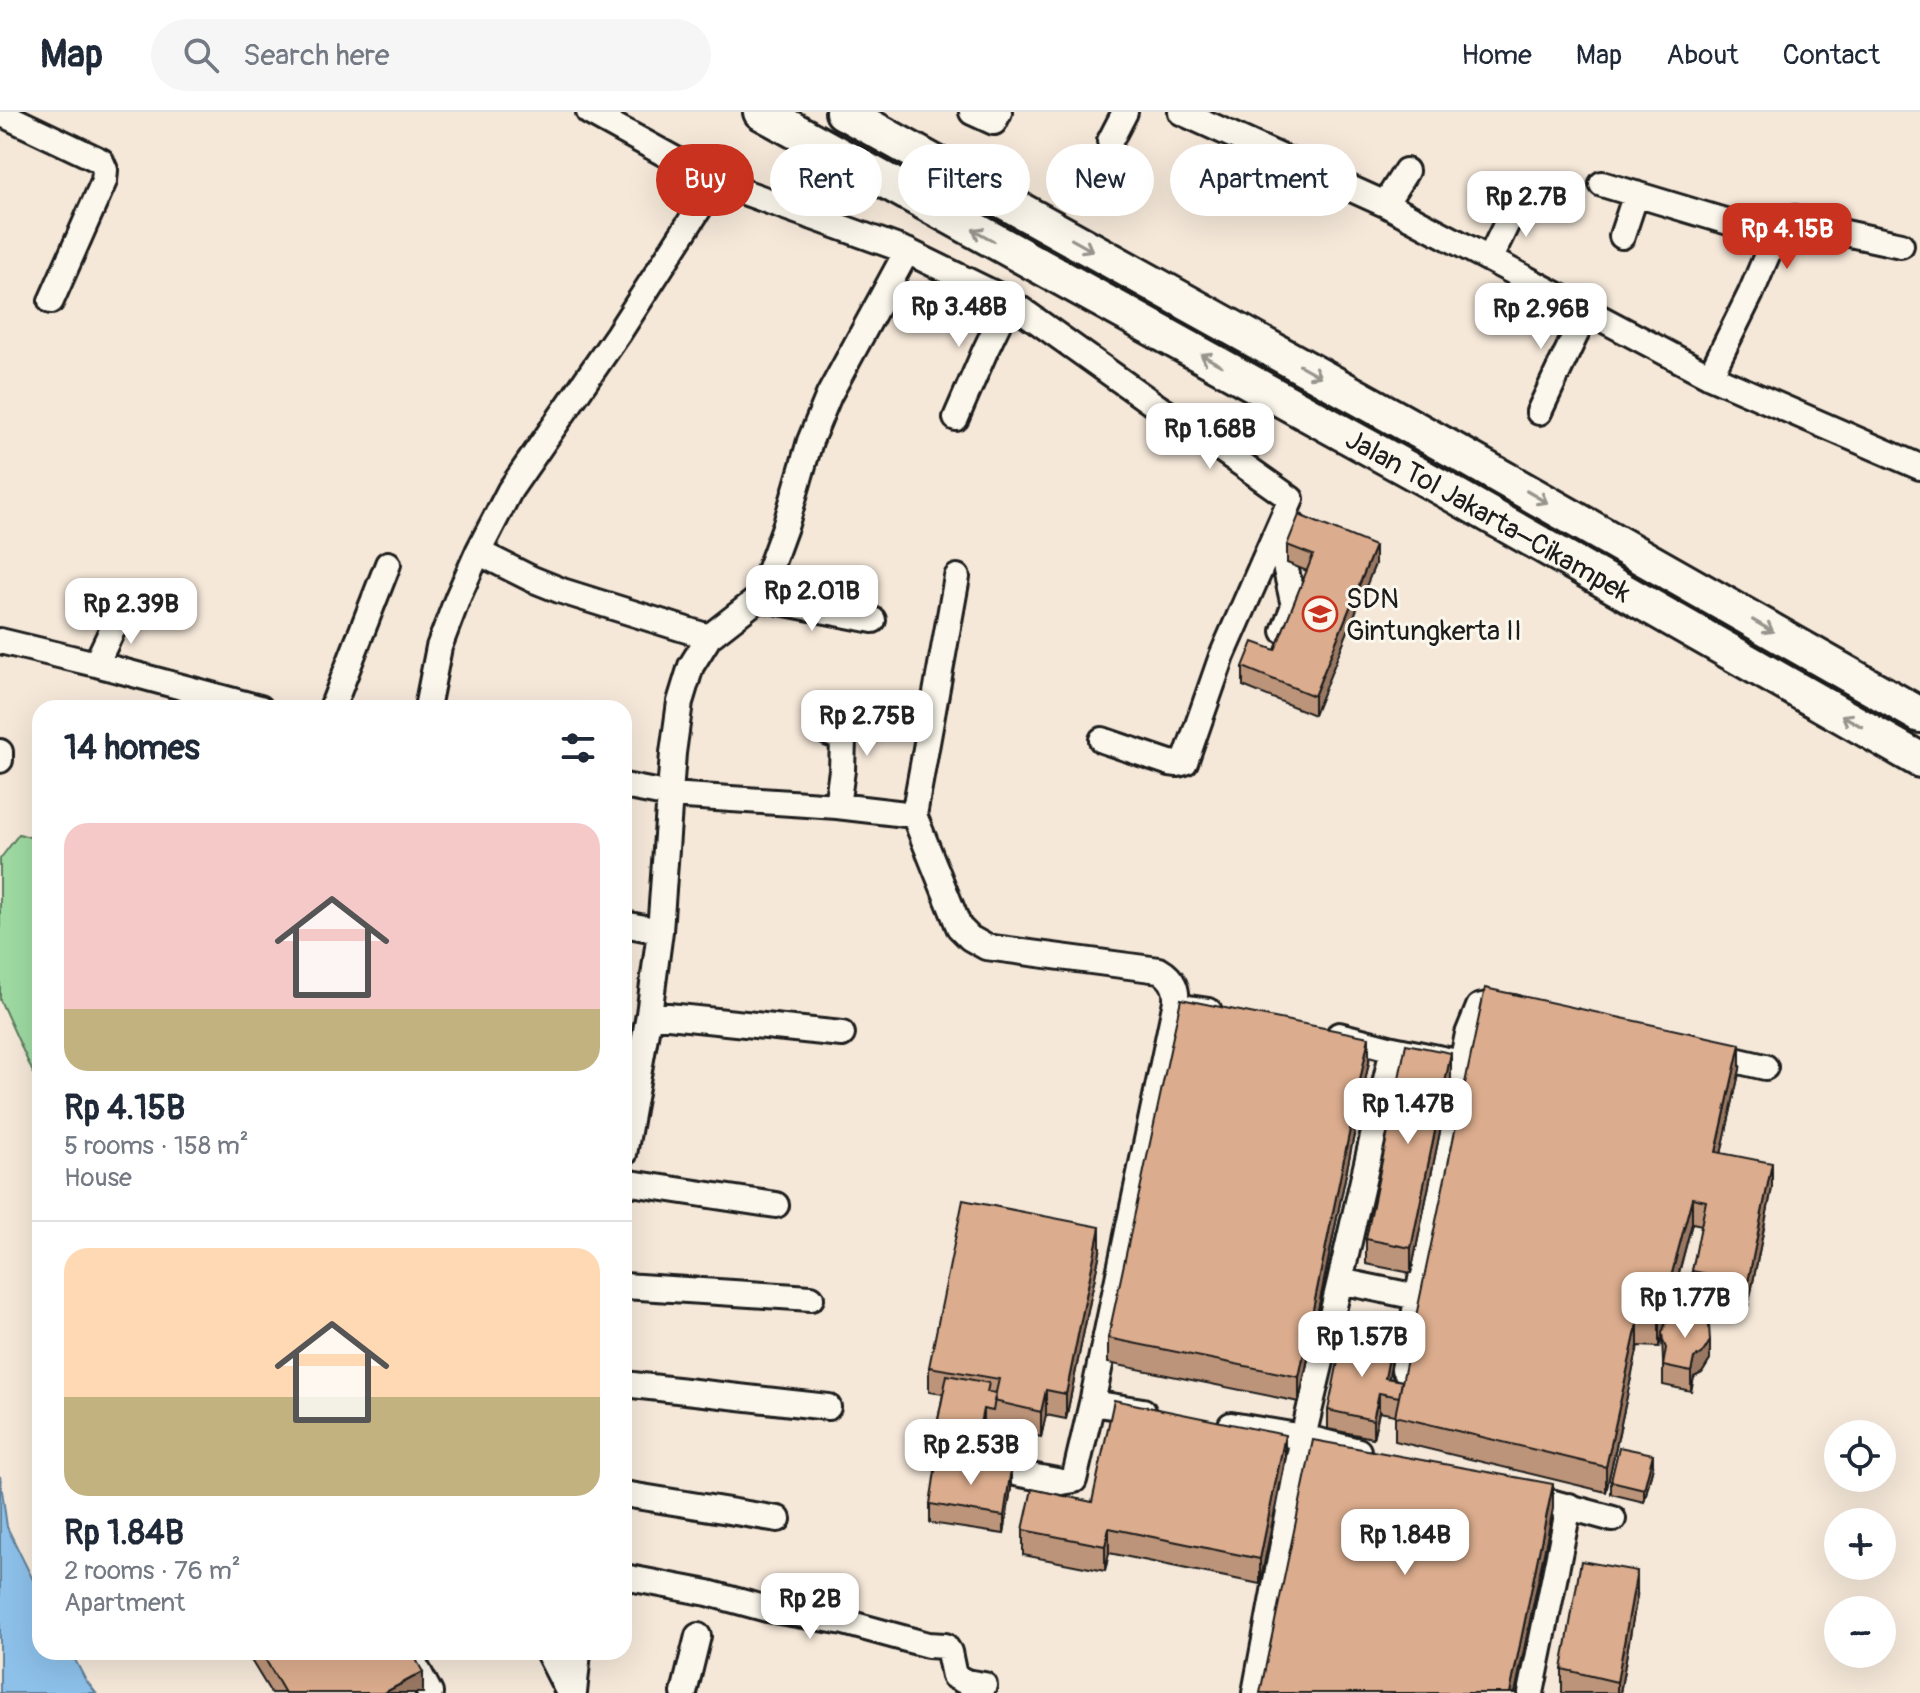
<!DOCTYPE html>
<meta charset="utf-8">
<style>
body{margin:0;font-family:Pangolin,sans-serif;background:#f6f6f7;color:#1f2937;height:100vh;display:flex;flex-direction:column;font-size:30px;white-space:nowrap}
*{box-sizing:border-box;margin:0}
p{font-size:26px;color:#747a83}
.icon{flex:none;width:44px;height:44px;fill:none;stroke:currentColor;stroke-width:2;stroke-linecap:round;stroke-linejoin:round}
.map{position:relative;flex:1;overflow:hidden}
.details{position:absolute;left:32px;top:588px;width:600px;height:960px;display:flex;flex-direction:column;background:#fff;border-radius:24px;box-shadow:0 8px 32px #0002}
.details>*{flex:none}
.banner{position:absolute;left:656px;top:32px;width:760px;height:72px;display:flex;gap:16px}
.buttons{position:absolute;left:1824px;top:1308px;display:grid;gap:16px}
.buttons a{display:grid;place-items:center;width:72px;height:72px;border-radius:50%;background:#fff;box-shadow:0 8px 32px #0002;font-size:40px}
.price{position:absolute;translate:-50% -68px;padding:0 18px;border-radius:16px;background:#fff;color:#222;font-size:26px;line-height:52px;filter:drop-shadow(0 2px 4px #0008)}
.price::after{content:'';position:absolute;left:50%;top:48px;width:24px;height:18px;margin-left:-12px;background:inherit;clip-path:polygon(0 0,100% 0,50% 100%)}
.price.selected{background:#c8321e;color:#fff}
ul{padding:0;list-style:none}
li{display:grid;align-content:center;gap:16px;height:424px;padding:0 32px}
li+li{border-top:2px solid #e0e1e3}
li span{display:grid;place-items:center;height:248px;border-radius:24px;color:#555}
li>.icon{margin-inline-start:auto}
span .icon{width:144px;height:144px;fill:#fffc;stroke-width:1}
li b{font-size:34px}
h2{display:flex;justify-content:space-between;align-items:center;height:96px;padding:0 32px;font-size:34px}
.pill{padding:0 28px;border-radius:36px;background:#fff;box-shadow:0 8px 32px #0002;font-size:28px;line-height:72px}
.pill.selected{background:#c8321e;color:#fff}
header{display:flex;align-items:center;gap:48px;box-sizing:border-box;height:112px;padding:0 40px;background:#fff;border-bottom:2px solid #e0e1e3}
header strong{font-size:38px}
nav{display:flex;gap:44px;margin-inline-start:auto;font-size:28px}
.search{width:560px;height:72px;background:#f6f6f7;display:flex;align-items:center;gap:20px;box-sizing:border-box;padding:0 28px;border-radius:44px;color:#747a83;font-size:30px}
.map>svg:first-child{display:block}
</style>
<header>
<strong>Map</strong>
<div class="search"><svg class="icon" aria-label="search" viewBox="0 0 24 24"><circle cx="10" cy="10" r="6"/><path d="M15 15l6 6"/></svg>Search here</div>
<nav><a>Home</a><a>Map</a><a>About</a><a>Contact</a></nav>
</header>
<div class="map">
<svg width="1920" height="1581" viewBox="0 0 1920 1581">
<rect width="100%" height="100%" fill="#f5e8d9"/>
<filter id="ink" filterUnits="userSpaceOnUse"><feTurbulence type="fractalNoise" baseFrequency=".0125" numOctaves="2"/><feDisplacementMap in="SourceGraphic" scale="16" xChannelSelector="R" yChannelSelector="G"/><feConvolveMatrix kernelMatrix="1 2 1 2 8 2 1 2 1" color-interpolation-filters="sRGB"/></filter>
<g filter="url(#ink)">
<!-- green -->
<path fill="#9edaa2" stroke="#5d7b5f" stroke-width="2" d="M 19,722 L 40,728 L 40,976 L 0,888 L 0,747 Z"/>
<!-- water -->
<path fill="#8dc1ea" stroke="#607f98" stroke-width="2" d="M 0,1364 L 7,1415 L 40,1482 L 40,1540 L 71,1540 L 85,1567 L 96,1581 L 0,1581 Z"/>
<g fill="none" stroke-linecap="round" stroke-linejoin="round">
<!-- minor casing -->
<g stroke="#1c1c1c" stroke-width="30">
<path id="minor" d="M 589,0 L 716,70 L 907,139 L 1009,189 L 1159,296 L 1198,321 L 1291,387 L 1222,544 L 1185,650 L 1178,652 L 1170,651 L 1102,628
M 972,0 L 994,10 L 999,0
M 1181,0 L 1385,92 L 1710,264 L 1920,355
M 0,1 L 101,49 L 105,58 L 104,69 L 51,189
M 1110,29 L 1125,0
M 1602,72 L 1775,124
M 1385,92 L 1406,59
M 1622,124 L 1636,82
M 1490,146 L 1519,86
M 1710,264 L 1751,181 L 1775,124 L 1787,108 L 1795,106 L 1822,116 L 1901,133
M 1539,300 L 1587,198
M 956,306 L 985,239 L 1009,189
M 478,440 L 532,467 L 562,479 L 709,525
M 957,465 L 914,703 L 959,815 L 970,826 L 986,835 L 1159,858 C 1173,866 1179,878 1175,894 L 1209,899
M 759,486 L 873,508
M 1284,519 L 1294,494 L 1284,449 L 1285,439 L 1293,413
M 0,529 L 96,552 L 260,596
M 96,552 L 123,495
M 332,596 L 388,452
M 427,596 L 439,535 L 458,485 L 478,440 L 510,378 L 618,222 L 716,70
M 830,596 L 829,621 L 842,626 L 843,628 L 842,658 L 837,694
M 0,640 L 0,648
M 624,674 L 670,683 L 837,694 L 914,703
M 624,812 L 660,819
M 649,902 L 842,922
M 1339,923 L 1393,937 L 1462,951 L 1468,922 L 1479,895 L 1487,893 L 1513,896
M 1709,942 L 1765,955
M 624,1042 L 649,902 L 660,819 L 673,641 L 680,590 L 691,554 L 709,525 L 759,486 L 786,412 L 810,329 L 829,283 L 907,139
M 624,1070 L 776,1093
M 1340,1169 L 1417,1185
M 624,1174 L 811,1186
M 1404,1257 L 1462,951
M 624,1272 L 828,1295
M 1143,1299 L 1092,1291 L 1175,894
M 1231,1313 L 1303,1325 L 1340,1169 L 1393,937
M 1015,1361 L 1062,1370 L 1074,1368 L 1092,1291
M 624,1382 L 778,1407
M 1521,1382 L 1613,1407
M 624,1465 L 708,1481 L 767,1497 L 844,1510 L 928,1533 L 945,1534 L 949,1540 L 954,1564 L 966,1570 L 984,1573
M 408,1540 L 430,1581
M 548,1540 L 569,1581
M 574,1581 L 578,1540
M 684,1581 L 698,1524
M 1255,1581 L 1303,1325 L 1358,1339
M 1531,1581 L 1569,1394"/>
</g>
<!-- highway casing -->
<g stroke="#1c1c1c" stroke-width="40">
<g id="highway">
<path id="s1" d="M 761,0 L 1442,376 L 1920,648"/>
<path d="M 843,0 L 1457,340 L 1920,603"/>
</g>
</g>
<!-- minor -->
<use href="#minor" stroke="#fbf7ec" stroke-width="24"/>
<!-- highway -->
<use href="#highway" stroke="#fbf7ec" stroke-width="34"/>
</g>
<!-- wall -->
<path fill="#bc9479" stroke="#1c1c1c" stroke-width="2" d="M 1287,433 L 1375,452 L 1314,603 L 1243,574 L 1243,555 L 1275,538 L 1307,459 L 1287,451 Z
M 1369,950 L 1299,1290 L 1108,1251 L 1108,1226 Z
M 1740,957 L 1721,1041 L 1772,1076 L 1748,1195 L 1692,1184 L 1692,1159 L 1702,1113 L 1692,1111 L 1665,1215 L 1710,1248 L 1702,1261 L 1694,1265 L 1691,1279 L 1663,1273 L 1663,1250 L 1662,1225 L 1659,1235 L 1638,1234 L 1606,1380 L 1395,1329 L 1395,1303 L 1379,1300 L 1373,1326 L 1328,1317 L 1328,1298 L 1391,1254 L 1389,1266 L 1402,1269 Z
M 1451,966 L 1411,1161 L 1366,1152 L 1366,1127 Z
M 1100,1140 L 1066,1307 L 1046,1303 L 1041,1325 L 994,1313 L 993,1318 L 983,1316 L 976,1350 L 935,1342 L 935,1323 L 943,1282 L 929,1280 L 929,1255 Z
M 1285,1348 L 1260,1472 L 1109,1441 L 1105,1459 L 1023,1443 L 1023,1418 L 1092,1390 Z
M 1653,1354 L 1644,1390 L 1611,1382 L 1611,1369 Z
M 1011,1376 L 1004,1422 L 930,1411 L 930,1392 Z
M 1637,1484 L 1620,1581 L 1562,1581 L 1562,1557 Z
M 246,1540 L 412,1540 L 423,1581 L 271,1581 Z"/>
<!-- shaded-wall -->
<path fill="#997863" stroke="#1c1c1c" stroke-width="2" d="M 1375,434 L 1375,452 L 1314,603 L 1314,584 Z
M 1369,925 L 1369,950 L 1299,1290 L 1299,1265 Z
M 1740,932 L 1740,957 L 1716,1065 L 1716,1040 Z
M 1451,941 L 1451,966 L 1411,1161 L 1411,1136 Z
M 1772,1051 L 1772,1076 L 1748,1195 L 1748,1170 Z
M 1692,1086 L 1692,1111 L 1659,1235 L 1659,1210 Z
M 1100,1115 L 1100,1140 L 1066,1307 L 1066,1282 Z
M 1638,1209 L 1638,1234 L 1606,1380 L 1606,1355 Z
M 1710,1229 L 1710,1248 L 1702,1261 L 1694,1265 L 1691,1279 L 1691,1260 L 1694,1246 Z
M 1391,1235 L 1391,1254 L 1385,1284 L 1385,1266 Z
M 1046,1278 L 1046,1303 L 1041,1325 L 1041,1300 Z
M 1379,1281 L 1379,1300 L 1373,1326 L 1373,1308 Z
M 983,1297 L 983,1316 L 976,1350 L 976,1331 Z
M 1285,1323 L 1285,1348 L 1260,1472 L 1260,1447 Z
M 1653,1342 L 1653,1354 L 1644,1390 L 1644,1377 Z
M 1011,1357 L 1011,1376 L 1004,1422 L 1004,1404 Z
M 1553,1372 L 1553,1397 L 1515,1581 L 1510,1581 Z
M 1109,1416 L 1109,1441 L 1105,1459 L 1105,1434 Z
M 1637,1459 L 1637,1484 L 1620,1581 L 1617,1581 L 1617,1570 Z
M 423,1560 L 423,1581 L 384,1581 Z"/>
<!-- building -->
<path fill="#dbac8d" stroke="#1c1c1c" stroke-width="2" d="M 1299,403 L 1375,434 L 1314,584 L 1243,555 L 1253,530 L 1275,538 L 1313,443 L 1287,433 Z
M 1485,876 L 1740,932 L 1716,1040 L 1772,1051 L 1748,1170 L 1692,1159 L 1706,1089 L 1692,1086 L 1659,1210 L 1638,1209 L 1606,1355 L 1395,1304 Z
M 1181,887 L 1369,925 L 1299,1265 L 1108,1226 Z
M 1406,932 L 1451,941 L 1411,1136 L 1366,1127 Z
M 963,1088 L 1100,1115 L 1066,1282 L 1046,1278 L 1041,1300 L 994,1289 L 999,1267 L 929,1255 Z
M 1690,1199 L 1704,1206 L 1709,1213 L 1710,1229 L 1702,1242 L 1694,1246 L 1691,1260 L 1663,1254 L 1666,1236 L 1663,1229 L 1662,1221 L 1668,1206 L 1675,1202 Z
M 1343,1225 L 1391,1235 L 1385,1266 L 1402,1269 L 1399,1285 L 1379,1281 L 1373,1308 L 1328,1298 Z
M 947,1263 L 989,1271 L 987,1280 L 996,1281 L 993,1299 L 983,1297 L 976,1331 L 935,1323 Z
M 1114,1288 L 1285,1323 L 1260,1447 L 1109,1416 L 1105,1434 L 1023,1418 L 1032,1377 L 1092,1390 Z
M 1313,1328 L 1553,1372 L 1510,1581 L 1260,1581 Z
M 1619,1335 L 1653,1342 L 1644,1377 L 1611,1369 Z
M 937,1346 L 1011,1357 L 1004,1404 L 930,1392 Z
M 1581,1449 L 1637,1459 L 1617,1570 L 1562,1557 Z
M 261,1540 L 412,1540 L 423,1560 L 384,1581 L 285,1581 Z"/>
<!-- one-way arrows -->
<defs><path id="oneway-shaft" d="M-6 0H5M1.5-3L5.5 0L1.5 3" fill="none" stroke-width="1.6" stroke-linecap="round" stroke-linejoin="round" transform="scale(2)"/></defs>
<g stroke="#97948e">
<use href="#oneway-shaft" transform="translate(983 123) rotate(-151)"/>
<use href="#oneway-shaft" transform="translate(1082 133) rotate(29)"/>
<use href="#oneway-shaft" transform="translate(1211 248) rotate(-151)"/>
<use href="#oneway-shaft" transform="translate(1310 259) rotate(29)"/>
<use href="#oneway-shaft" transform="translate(1537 385) rotate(30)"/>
<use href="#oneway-shaft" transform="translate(1763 514) rotate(30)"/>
<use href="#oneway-shaft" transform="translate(1852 609) rotate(-150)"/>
</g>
</g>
<!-- icons -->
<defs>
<g id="school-ring" transform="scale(1.8)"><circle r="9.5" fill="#fbf7ec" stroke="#c8321e" stroke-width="1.5"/><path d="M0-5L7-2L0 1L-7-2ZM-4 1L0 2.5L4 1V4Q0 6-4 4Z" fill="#c8321e"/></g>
</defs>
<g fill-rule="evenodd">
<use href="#school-ring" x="1320" y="502"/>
</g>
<g text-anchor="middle" stroke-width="6" stroke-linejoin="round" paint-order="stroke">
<!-- street labels -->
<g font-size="28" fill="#1c1c1c" stroke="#fbf7ec">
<text dy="10" stroke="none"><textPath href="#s1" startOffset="832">Jalan Tol Jakarta–Cikampek</textPath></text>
</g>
<!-- poi labels -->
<g font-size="28" fill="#1c1c1c" stroke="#fbf7ec" text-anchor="start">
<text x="1346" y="496">SDN<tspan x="1346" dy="32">Gintungkerta II</tspan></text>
</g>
</g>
</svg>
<div class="buttons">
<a><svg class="icon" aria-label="locate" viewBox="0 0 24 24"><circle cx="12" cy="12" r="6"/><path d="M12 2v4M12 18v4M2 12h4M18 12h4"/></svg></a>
<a>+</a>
<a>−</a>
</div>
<b class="price" style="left:1526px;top:127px">Rp 2.7B</b>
<b class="price selected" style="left:1787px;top:159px">Rp 4.15B</b>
<b class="price" style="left:959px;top:237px">Rp 3.48B</b>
<b class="price" style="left:1541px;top:239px">Rp 2.96B</b>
<b class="price" style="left:1210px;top:359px">Rp 1.68B</b>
<b class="price" style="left:812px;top:521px">Rp 2.01B</b>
<b class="price" style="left:131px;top:534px">Rp 2.39B</b>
<b class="price" style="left:867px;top:646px">Rp 2.75B</b>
<b class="price" style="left:1408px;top:1034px">Rp 1.47B</b>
<b class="price" style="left:1685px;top:1228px">Rp 1.77B</b>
<b class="price" style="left:1362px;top:1267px">Rp 1.57B</b>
<b class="price" style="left:971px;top:1375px">Rp 2.53B</b>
<b class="price" style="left:1405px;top:1465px">Rp 1.84B</b>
<b class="price" style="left:810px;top:1529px">Rp 2B</b>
<div class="banner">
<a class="pill selected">Buy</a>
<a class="pill">Rent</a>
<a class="pill">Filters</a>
<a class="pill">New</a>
<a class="pill">Apartment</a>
</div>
<section class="details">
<h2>14 homes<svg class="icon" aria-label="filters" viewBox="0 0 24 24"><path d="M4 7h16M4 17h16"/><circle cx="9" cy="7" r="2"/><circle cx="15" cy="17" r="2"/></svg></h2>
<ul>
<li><span style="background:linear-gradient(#f6c9c9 75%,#c2b280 0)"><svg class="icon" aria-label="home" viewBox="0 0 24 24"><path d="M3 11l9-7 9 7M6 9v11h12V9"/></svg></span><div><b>Rp 4.15B</b><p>5 rooms · 158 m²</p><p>House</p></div></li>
<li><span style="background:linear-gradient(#ffd9b3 60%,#c2b280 0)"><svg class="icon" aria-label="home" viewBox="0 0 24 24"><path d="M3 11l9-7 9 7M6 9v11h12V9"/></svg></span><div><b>Rp 1.84B</b><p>2 rooms · 76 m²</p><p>Apartment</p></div></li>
</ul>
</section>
</div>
